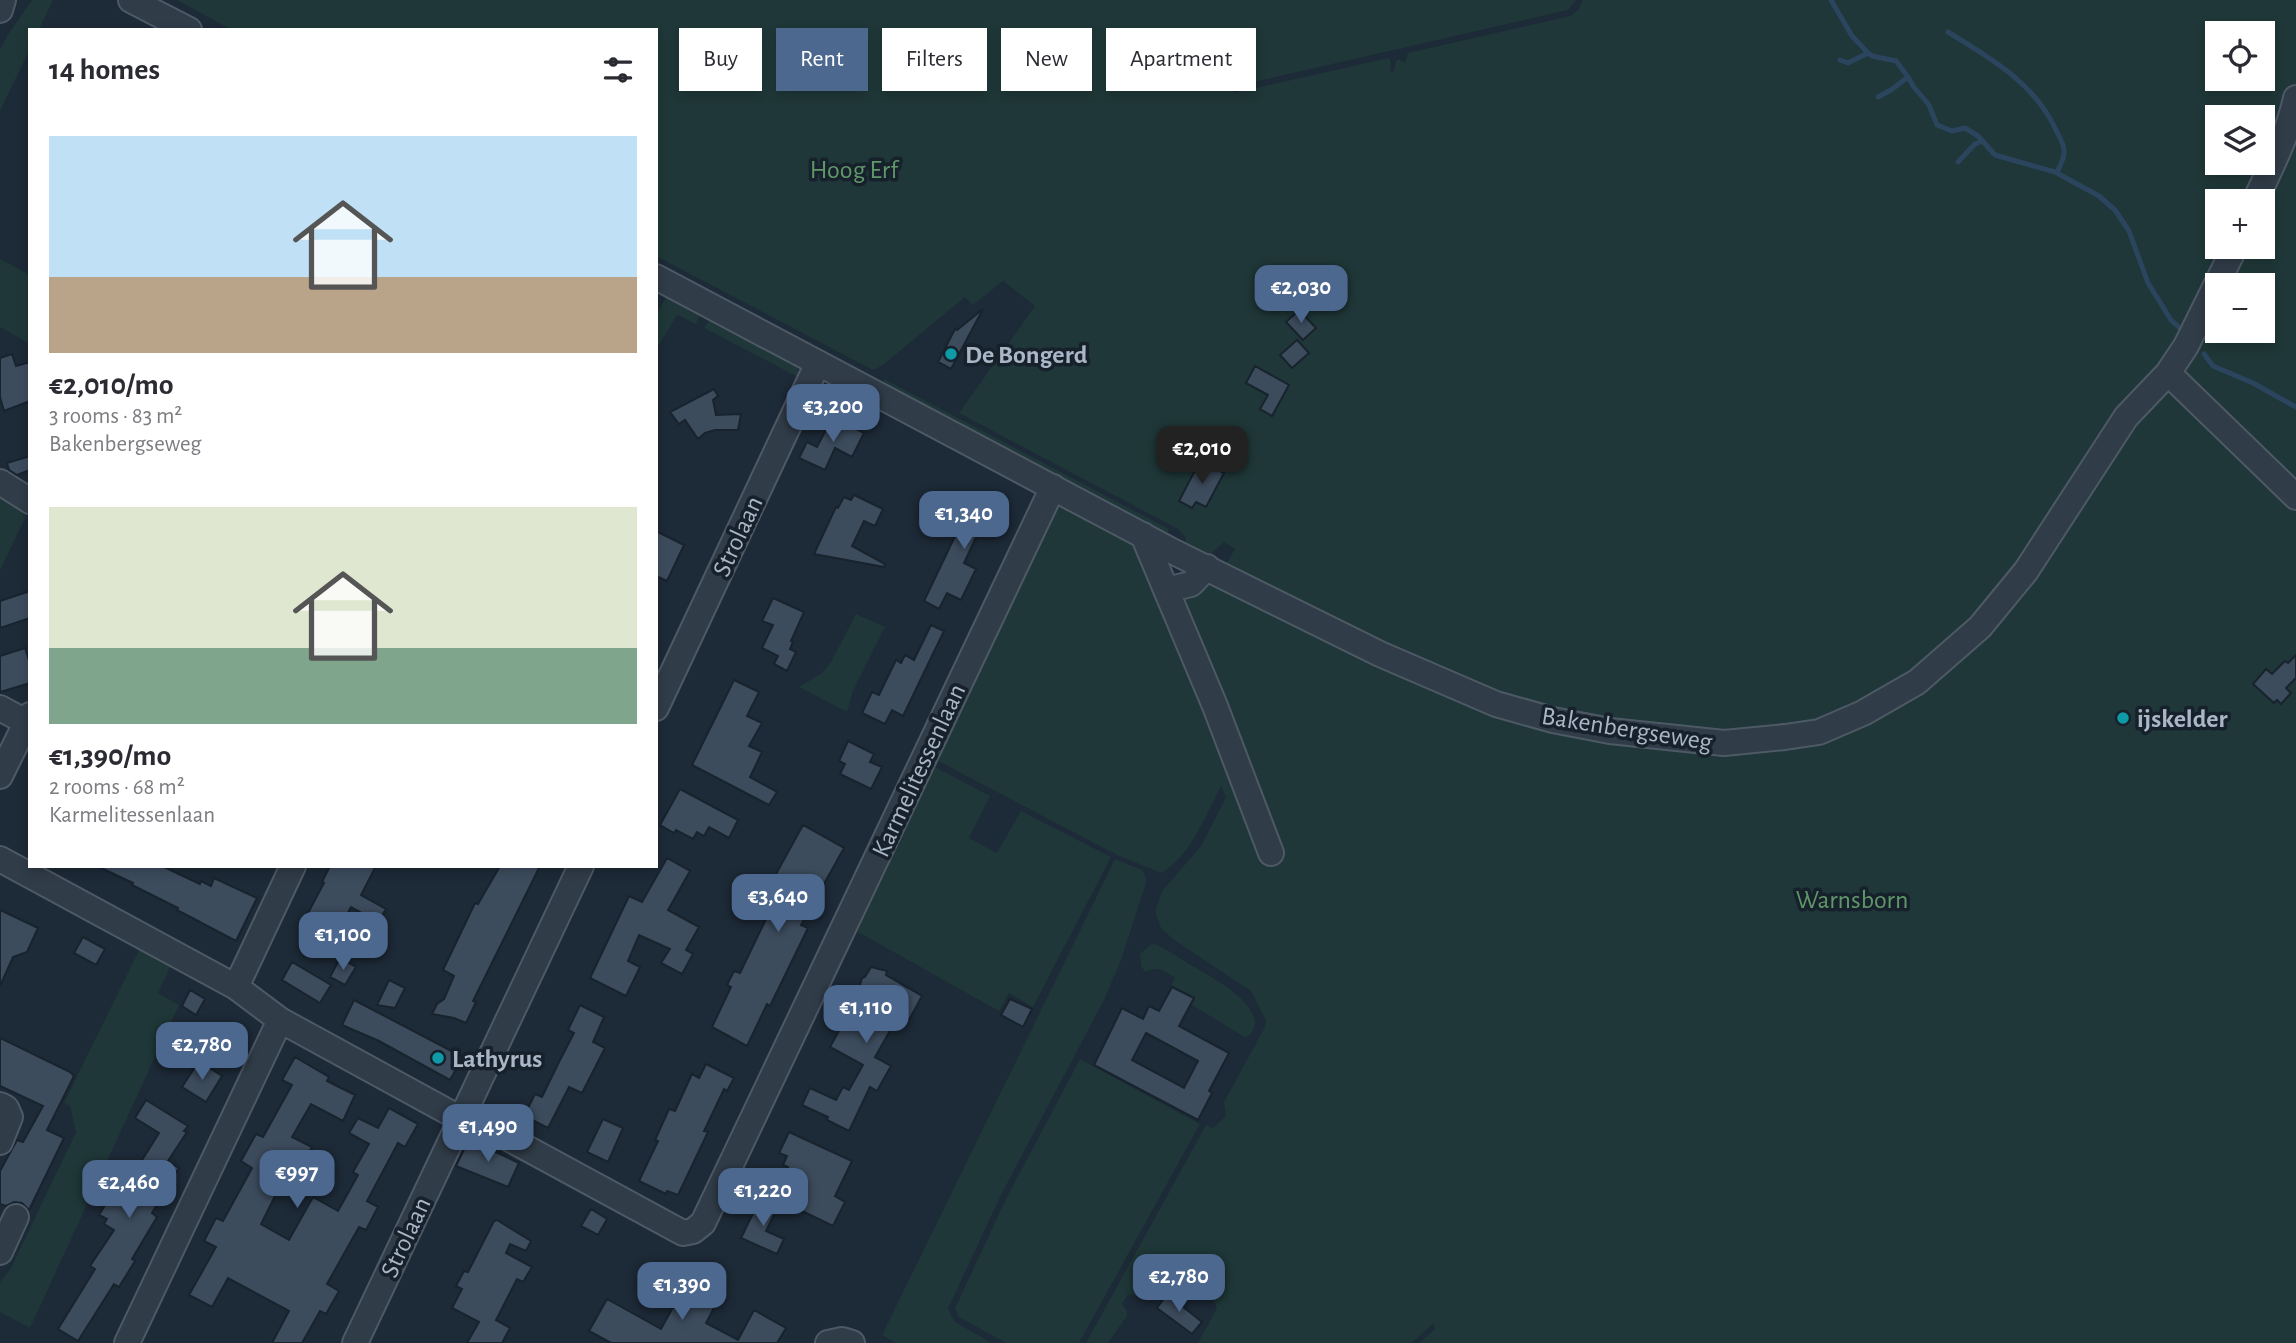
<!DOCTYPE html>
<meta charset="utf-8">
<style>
body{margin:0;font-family:"Alegreya Sans",sans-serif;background:#f7f7f7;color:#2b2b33;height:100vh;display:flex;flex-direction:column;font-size:26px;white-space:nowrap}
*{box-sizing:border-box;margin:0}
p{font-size:23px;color:#7c7c81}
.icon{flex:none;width:38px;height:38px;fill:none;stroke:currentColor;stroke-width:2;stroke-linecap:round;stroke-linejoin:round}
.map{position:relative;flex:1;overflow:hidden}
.side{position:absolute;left:28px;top:28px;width:630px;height:840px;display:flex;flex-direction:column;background:#fff;border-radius:0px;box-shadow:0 4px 10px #0003}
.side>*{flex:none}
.guide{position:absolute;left:679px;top:28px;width:665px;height:63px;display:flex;gap:14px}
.controls{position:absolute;left:2205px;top:21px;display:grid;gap:14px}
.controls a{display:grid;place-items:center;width:70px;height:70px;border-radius:0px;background:#fff;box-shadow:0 4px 10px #0003;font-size:35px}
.price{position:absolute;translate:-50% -60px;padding:0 16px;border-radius:14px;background:#4c688f;color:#fff;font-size:23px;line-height:46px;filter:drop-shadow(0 2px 4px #0008)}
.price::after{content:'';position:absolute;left:50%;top:42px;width:21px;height:16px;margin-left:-10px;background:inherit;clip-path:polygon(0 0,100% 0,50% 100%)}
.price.active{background:#222;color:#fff}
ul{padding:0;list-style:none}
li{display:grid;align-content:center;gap:14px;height:371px;padding:0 21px}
li span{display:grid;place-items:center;height:217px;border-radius:0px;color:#555}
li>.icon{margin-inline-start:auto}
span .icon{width:126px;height:126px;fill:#fffc;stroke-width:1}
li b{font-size:30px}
h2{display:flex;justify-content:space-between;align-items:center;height:84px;padding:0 21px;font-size:30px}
.pill{padding:0 24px;border-radius:0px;background:#fff;box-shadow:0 4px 10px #0003;font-size:24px;line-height:63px}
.pill.active{background:#4c688f;color:#fff}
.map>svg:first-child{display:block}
</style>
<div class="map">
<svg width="2296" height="1343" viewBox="0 0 2296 1343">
<rect width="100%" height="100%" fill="#1d2a37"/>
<!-- green -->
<path fill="#1f3738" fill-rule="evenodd" d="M 32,0 L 53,0 L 39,30 L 30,30 L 30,49 L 0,111 L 0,50 L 9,33 Z
M 177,0 L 1576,0 L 1568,10 L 1241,85 L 1233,93 L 1389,58 L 1391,62 L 1390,73 L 1394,71 L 1396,61 L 1399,59 L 1405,63 L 1408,53 L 1570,16 L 1578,10 L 1583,0 L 2296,0 L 2296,1343 L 1419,1343 L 1435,1329 L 1433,1324 L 1411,1343 L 1198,1343 L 1217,1308 C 1210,1289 1200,1282 1182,1276 L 1137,1296 L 1128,1294 L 1122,1304 L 1127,1311 L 1127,1316 L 1108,1343 L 1086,1343 L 1206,1125 L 1213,1128 L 1226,1116 L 1224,1102 L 1265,1027 L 1266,1021 L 1251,991 L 1174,940 L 1161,928 L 1155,912 L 1162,891 L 1201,846 L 1226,797 L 1221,786 C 1207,813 1189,859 1161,873 L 1117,855 L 940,762 L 935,757 L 1060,499 L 1138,539 L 1162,588 L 1227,570 L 1226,564 L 1235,549 L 1224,542 L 1208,556 L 1185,549 L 1186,538 L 1178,529 L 959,413 L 1035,306 L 1003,281 L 973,305 L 965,297 L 884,364 L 876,369 L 871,369 L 656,256 L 656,30 L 232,30 ZM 2217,33 L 2263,33 L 2263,79 L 2217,79 ZM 2217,117 L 2263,117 L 2263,163 L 2217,163 ZM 2217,201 L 2263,201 L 2263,247 L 2217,247 ZM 2217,285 L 2263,285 L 2263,331 L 2217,331 Z
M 0,259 L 30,275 L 30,344 L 0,327 Z
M 667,295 L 701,313 L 696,324 L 677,315 L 656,350 L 656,316 Z
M 712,316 L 788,356 L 798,369 L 800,378 L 704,328 Z
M 884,379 L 1169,529 L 1165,539 L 883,384 Z
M 0,498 L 28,512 L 0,570 Z
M 856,614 L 885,627 L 853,691 L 847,712 L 799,687 L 822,673 L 831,662 Z
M 935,767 L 990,796 L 969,838 L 997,853 L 1021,811 L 1111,857 L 1033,1007 L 1009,993 L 999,1011 L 856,931 Z
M 1115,859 L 1142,870 L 1147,880 L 1121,960 L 1105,998 L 1001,1195 L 948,1309 L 955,1322 L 992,1343 L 896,1343 L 882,1335 Z
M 142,944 L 173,961 L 158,993 L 179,1005 L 30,1328 L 0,1312 L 0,1282 L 11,1268 L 76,1132 L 70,1106 L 64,1103 Z
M 1155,944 C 1167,949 1178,957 1189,964 C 1208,975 1280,1012 1246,1038 L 1192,1005 L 1195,998 L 1171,985 L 1175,978 C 1163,970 1158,966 1145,972 L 1141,966 L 1140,954 L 1150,945 Z
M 1080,1059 L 1200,1124 L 1079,1343 L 1006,1343 L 959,1317 L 955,1308 L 1006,1199 Z"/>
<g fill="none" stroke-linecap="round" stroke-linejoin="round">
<!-- stream -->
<path stroke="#2c455f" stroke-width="5" d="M 1831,0 L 1852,36 L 1868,53 L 1872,56 L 1896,61 L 1908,77 L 1913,86 L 1929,105 L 1937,125 L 1952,131 L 1965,128 L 1978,136 L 1995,155 L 2055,172 L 2099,196 L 2115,210 L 2129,231 L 2148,283 L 2171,320 L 2181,329
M 1948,32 C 1990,58 2033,82 2055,128 C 2058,135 2065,144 2064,153 C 2064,159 2059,167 2057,173
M 1840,60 L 1848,63 L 1868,53
M 1878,97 L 1891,90 L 1908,77
M 1958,162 L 1975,144 L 1983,141
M 2204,354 L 2213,366 L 2253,383 L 2296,407"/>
</g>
<!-- building -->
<path fill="#3d4c5d" stroke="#18232e" stroke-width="2" fill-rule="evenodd" d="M 983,309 L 951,369 L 938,362 L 955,329 L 957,330 Z
M 1299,310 L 1316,328 L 1303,340 L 1286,322 Z
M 1297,340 L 1309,353 L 1292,368 L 1280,355 Z
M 12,354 L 16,366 L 30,362 L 30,401 L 4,411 L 0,397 L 0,358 Z
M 1255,366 L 1289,385 L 1272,416 L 1260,409 L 1268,395 L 1246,383 Z
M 714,389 L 718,396 L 713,400 L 716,415 L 741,414 L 738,430 L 715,430 L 705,433 L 698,439 L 685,420 L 679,424 L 670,412 Z
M 837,419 L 864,433 L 852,457 L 835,448 L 825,470 L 799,458 L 807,442 L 817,447 L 828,426 L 832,428 Z
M 30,456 L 30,470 L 17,475 L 9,470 L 7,463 Z
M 1200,461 L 1224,473 L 1206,507 L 1196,502 L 1192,508 L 1179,501 Z
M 985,492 L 1004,501 L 999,510 L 1003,512 L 993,535 L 980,529 L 964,563 L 976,569 L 961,600 L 947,593 L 939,609 L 924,601 L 969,507 L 976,510 Z
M 854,495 L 883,509 L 875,526 L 864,521 L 852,546 L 885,564 L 884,567 L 814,554 L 836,507 L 838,508 L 844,497 L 851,500 Z
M 656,531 L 684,545 L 667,581 L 656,576 Z
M 30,591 L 30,618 L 0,628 L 0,601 Z
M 773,598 L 804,612 L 791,641 L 793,642 L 790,649 L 796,652 L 787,671 L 774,664 L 778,656 L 762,648 L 773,625 L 762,621 Z
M 931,625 L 944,631 L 903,716 L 892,710 L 885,724 L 862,713 L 872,692 L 879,695 L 896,660 L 901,663 L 905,655 L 914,660 Z
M 25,648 L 30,663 L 30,683 L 0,692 L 0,656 Z
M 2296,655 L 2296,678 L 2286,688 L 2291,693 L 2281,704 L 2277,700 L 2274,703 L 2253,684 L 2266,669 L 2272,674 L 2285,661 L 2288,663 Z
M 734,680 L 759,692 L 747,716 L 762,723 L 749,746 L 762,752 L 750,777 L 777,792 L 769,805 L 692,765 Z
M 848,741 L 874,754 L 870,762 L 882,767 L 871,789 L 840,774 L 845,764 L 839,761 Z
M 680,789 L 738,820 L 729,838 L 709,827 L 704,836 L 697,832 L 693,839 L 676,830 L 674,833 L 660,825 Z
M 803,825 L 844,848 L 801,925 L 808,928 L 770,1006 L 767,1004 L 747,1046 L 712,1027 L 731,987 L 727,985 L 734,971 L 740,973 L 781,888 L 771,883 Z
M 667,858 L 690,871 L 668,910 L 699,927 L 686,950 L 693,954 L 682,974 L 661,963 L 670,949 L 639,935 L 628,961 L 640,967 L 626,996 L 590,978 L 629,896 L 642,902 Z
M 97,866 L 162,866 L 200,884 L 201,881 L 211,886 L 214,878 L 257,898 L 236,941 L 177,910 L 178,908 L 132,885 L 133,883 Z
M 330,866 L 376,866 L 361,895 L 386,909 L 378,922 L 351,907 L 330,945 L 300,928 L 324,883 L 322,882 Z
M 500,866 L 540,866 L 473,1001 L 476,1002 L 466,1023 L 454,1018 L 432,1014 L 437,1004 L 444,999 L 454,976 L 443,970 L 475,903 L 478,904 Z
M 0,910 L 38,928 L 27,952 L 13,957 L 0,986 Z
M 83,937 L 105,949 L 96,965 L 74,953 Z
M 340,958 L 356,967 L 345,985 L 330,977 Z
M 292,962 L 331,985 L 320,1003 L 282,980 Z
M 871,967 L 887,971 L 886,975 L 922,996 L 909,1020 L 899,1015 L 875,1057 L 891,1066 L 877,1091 L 870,1087 L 849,1131 L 827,1120 L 828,1117 L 802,1105 L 810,1088 L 836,1100 L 843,1087 L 849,1090 L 863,1065 L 830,1047 L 846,1018 L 857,1024 L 871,999 L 858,991 L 862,978 L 865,977 Z
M 389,980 L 405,988 L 395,1008 L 377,1005 Z
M 1172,987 L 1194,998 L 1179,1026 L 1229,1053 L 1209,1091 L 1212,1093 L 1198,1120 L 1094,1065 L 1122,1008 L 1143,1019 L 1149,1006 L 1159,1011 ZM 1146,1033 L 1198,1061 L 1184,1088 L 1132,1060 Z
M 190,990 L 205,999 L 196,1015 L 182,1006 Z
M 1010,999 L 1032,1009 L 1023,1027 L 1001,1015 Z
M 354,1000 L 463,1057 L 450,1080 L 379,1041 L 342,1025 Z
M 580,1005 L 604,1017 L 593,1042 L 605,1048 L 582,1093 L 569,1087 L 548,1128 L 524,1116 L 535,1094 L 542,1097 L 559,1062 L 574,1033 L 568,1030 Z
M 0,1038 L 70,1072 L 74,1076 L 47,1130 L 64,1138 L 29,1210 L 22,1203 L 14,1202 L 6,1206 L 0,1204 L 0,1171 L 17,1140 L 23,1142 L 43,1106 L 0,1086 Z
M 295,1057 L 329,1077 L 327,1081 L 355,1095 L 343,1121 L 311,1104 L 292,1137 L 312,1147 L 304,1161 L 295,1156 L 261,1224 L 289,1240 L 313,1197 L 338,1211 L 358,1175 L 353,1172 L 369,1144 L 349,1133 L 358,1118 L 378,1128 L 389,1108 L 418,1124 L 405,1147 L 398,1143 L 367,1201 L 378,1207 L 366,1230 L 359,1227 L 327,1284 L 339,1291 L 326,1314 L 320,1311 L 302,1343 L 272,1343 L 289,1311 L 228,1278 L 212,1307 L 189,1295 L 216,1247 L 204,1241 L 216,1218 L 223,1221 L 252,1168 L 241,1161 L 256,1134 L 263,1137 L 292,1085 L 282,1080 Z
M 199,1061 L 222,1076 L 206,1102 L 182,1087 Z
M 706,1064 L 734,1078 L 727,1091 L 724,1089 L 704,1131 L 708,1132 L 678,1195 L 667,1191 L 666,1194 L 639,1181 L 658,1141 L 655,1140 L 669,1109 L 675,1111 L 692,1074 L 699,1078 Z
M 146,1100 L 188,1126 L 184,1131 L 187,1132 L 168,1161 L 179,1168 L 152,1213 L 157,1217 L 132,1259 L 135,1261 L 119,1287 L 114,1284 L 78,1341 L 58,1329 L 95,1269 L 90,1266 L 114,1230 L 104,1224 L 107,1219 L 99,1215 L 110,1197 L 133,1211 L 148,1186 L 132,1176 L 159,1133 L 135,1118 Z
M 603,1119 L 623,1128 L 608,1162 L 587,1152 Z
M 789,1132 L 852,1161 L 835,1196 L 845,1202 L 833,1226 L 773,1197 L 788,1167 L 783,1165 L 787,1156 L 779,1153 Z
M 468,1141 L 480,1147 L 481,1145 L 519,1163 L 508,1187 L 456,1166 Z
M 760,1199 L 778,1207 L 766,1231 L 784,1239 L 777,1254 L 741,1238 Z
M 591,1209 L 607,1219 L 598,1235 L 581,1226 Z
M 497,1220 L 531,1241 L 526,1251 L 510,1244 L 506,1253 L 532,1267 L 523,1282 L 517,1279 L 496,1320 L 510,1328 L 502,1343 L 467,1343 L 479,1322 L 452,1308 L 462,1289 L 456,1286 L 464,1271 L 468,1272 L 494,1221 Z
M 691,1275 L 722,1293 L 706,1323 L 738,1340 L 754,1310 L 786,1328 L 777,1343 L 611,1343 L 589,1331 L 607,1299 L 661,1329 Z
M 1167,1294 L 1202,1322 L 1192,1334 L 1157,1308 Z"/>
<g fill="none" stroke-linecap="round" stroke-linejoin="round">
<!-- minor casing -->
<g stroke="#4e5966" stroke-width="28">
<path id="minor" d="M 131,0 L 189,30
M 0,10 L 3,0
M 2255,201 C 2271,167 2288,134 2296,98
M 656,277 L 1174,552 L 1380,654 L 1496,704 L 1553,720 L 1610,731 L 1724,743 L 1785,737 L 1819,732 L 1863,713 L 1917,682 L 1980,627 L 2026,571 L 2126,417 L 2168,373 L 2186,346 L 2235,247
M 2168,373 L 2296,497
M 0,482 L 30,501
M 1143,535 L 1215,706 L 1271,853
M 1166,590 L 1191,584 L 1207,567
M 0,708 L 26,722
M 656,708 L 818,363
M 0,776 L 30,715
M 0,859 L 236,987 L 280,1020 L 461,1119 L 486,1126 L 683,1233 L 693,1231 L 703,1223 L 1053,487
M 236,987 L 293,866
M 0,1105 L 6,1108 L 10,1117 L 0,1142
M 0,1252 L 16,1217
M 127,1343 L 280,1020
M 355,1343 L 581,866
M 828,1343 L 842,1340 L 852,1343"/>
</g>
<!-- minor -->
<use href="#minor" stroke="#303c48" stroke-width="24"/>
</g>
<!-- markers -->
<g fill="#0f9aa8" stroke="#16212c" stroke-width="2.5">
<circle cx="951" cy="354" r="7"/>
<circle cx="2123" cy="718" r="7"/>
<circle cx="438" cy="1058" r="7"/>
</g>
<g text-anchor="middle" stroke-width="7" stroke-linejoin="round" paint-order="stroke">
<!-- park labels -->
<g font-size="26" fill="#609769" stroke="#16212c">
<text x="854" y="178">Hoog Erf</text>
<text x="1852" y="908">Warnsborn</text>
</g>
<!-- poi labels -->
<g font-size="26" font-weight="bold" fill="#aab6c5" stroke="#16212c" text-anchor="start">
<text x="965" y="363">De Bongerd</text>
<text x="2137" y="727">ijskelder</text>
<text x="452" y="1067">Lathyrus</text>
</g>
<!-- street labels -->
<g font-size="26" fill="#aab6c5" stroke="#16212c">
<text transform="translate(737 536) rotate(-65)" y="9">Strolaan</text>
<text transform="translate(1627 728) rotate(9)" y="9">Bakenbergseweg</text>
<text transform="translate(918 770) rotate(-65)" y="9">Karmelitessenlaan</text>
<text transform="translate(405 1237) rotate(-65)" y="9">Strolaan</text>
</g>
</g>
</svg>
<div class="controls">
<a><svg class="icon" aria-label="locate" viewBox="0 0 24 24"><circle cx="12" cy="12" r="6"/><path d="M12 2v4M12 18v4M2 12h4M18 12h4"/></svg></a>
<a><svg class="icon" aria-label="layers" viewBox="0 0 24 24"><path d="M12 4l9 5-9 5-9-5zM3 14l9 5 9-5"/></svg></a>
<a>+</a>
<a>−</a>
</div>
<b class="price" style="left:1301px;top:325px">€2,030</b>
<b class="price" style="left:833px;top:444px">€3,200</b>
<b class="price active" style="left:1202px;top:486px">€2,010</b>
<b class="price" style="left:964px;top:551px">€1,340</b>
<b class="price" style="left:778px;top:934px">€3,640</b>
<b class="price" style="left:343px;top:972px">€1,100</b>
<b class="price" style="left:866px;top:1045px">€1,110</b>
<b class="price" style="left:202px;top:1082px">€2,780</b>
<b class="price" style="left:488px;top:1164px">€1,490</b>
<b class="price" style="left:297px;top:1210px">€997</b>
<b class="price" style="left:129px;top:1220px">€2,460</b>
<b class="price" style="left:763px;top:1228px">€1,220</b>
<b class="price" style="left:1179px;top:1314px">€2,780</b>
<b class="price" style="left:682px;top:1322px">€1,390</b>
<div class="guide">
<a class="pill">Buy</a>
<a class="pill active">Rent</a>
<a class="pill">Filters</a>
<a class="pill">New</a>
<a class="pill">Apartment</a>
</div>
<section class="side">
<h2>14 homes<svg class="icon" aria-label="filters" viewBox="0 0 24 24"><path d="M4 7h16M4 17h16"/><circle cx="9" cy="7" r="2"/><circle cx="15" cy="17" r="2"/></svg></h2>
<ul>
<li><span style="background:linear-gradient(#bfe0f5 65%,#b9a48a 0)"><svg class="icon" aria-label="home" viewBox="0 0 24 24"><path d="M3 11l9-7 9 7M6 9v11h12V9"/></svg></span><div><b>€2,010/mo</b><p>3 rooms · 83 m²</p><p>Bakenbergseweg</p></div></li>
<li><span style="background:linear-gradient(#dfe7d0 65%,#7fa58c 0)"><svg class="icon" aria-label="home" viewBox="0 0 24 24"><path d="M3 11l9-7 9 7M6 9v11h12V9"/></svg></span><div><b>€1,390/mo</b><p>2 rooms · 68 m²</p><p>Karmelitessenlaan</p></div></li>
</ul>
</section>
</div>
